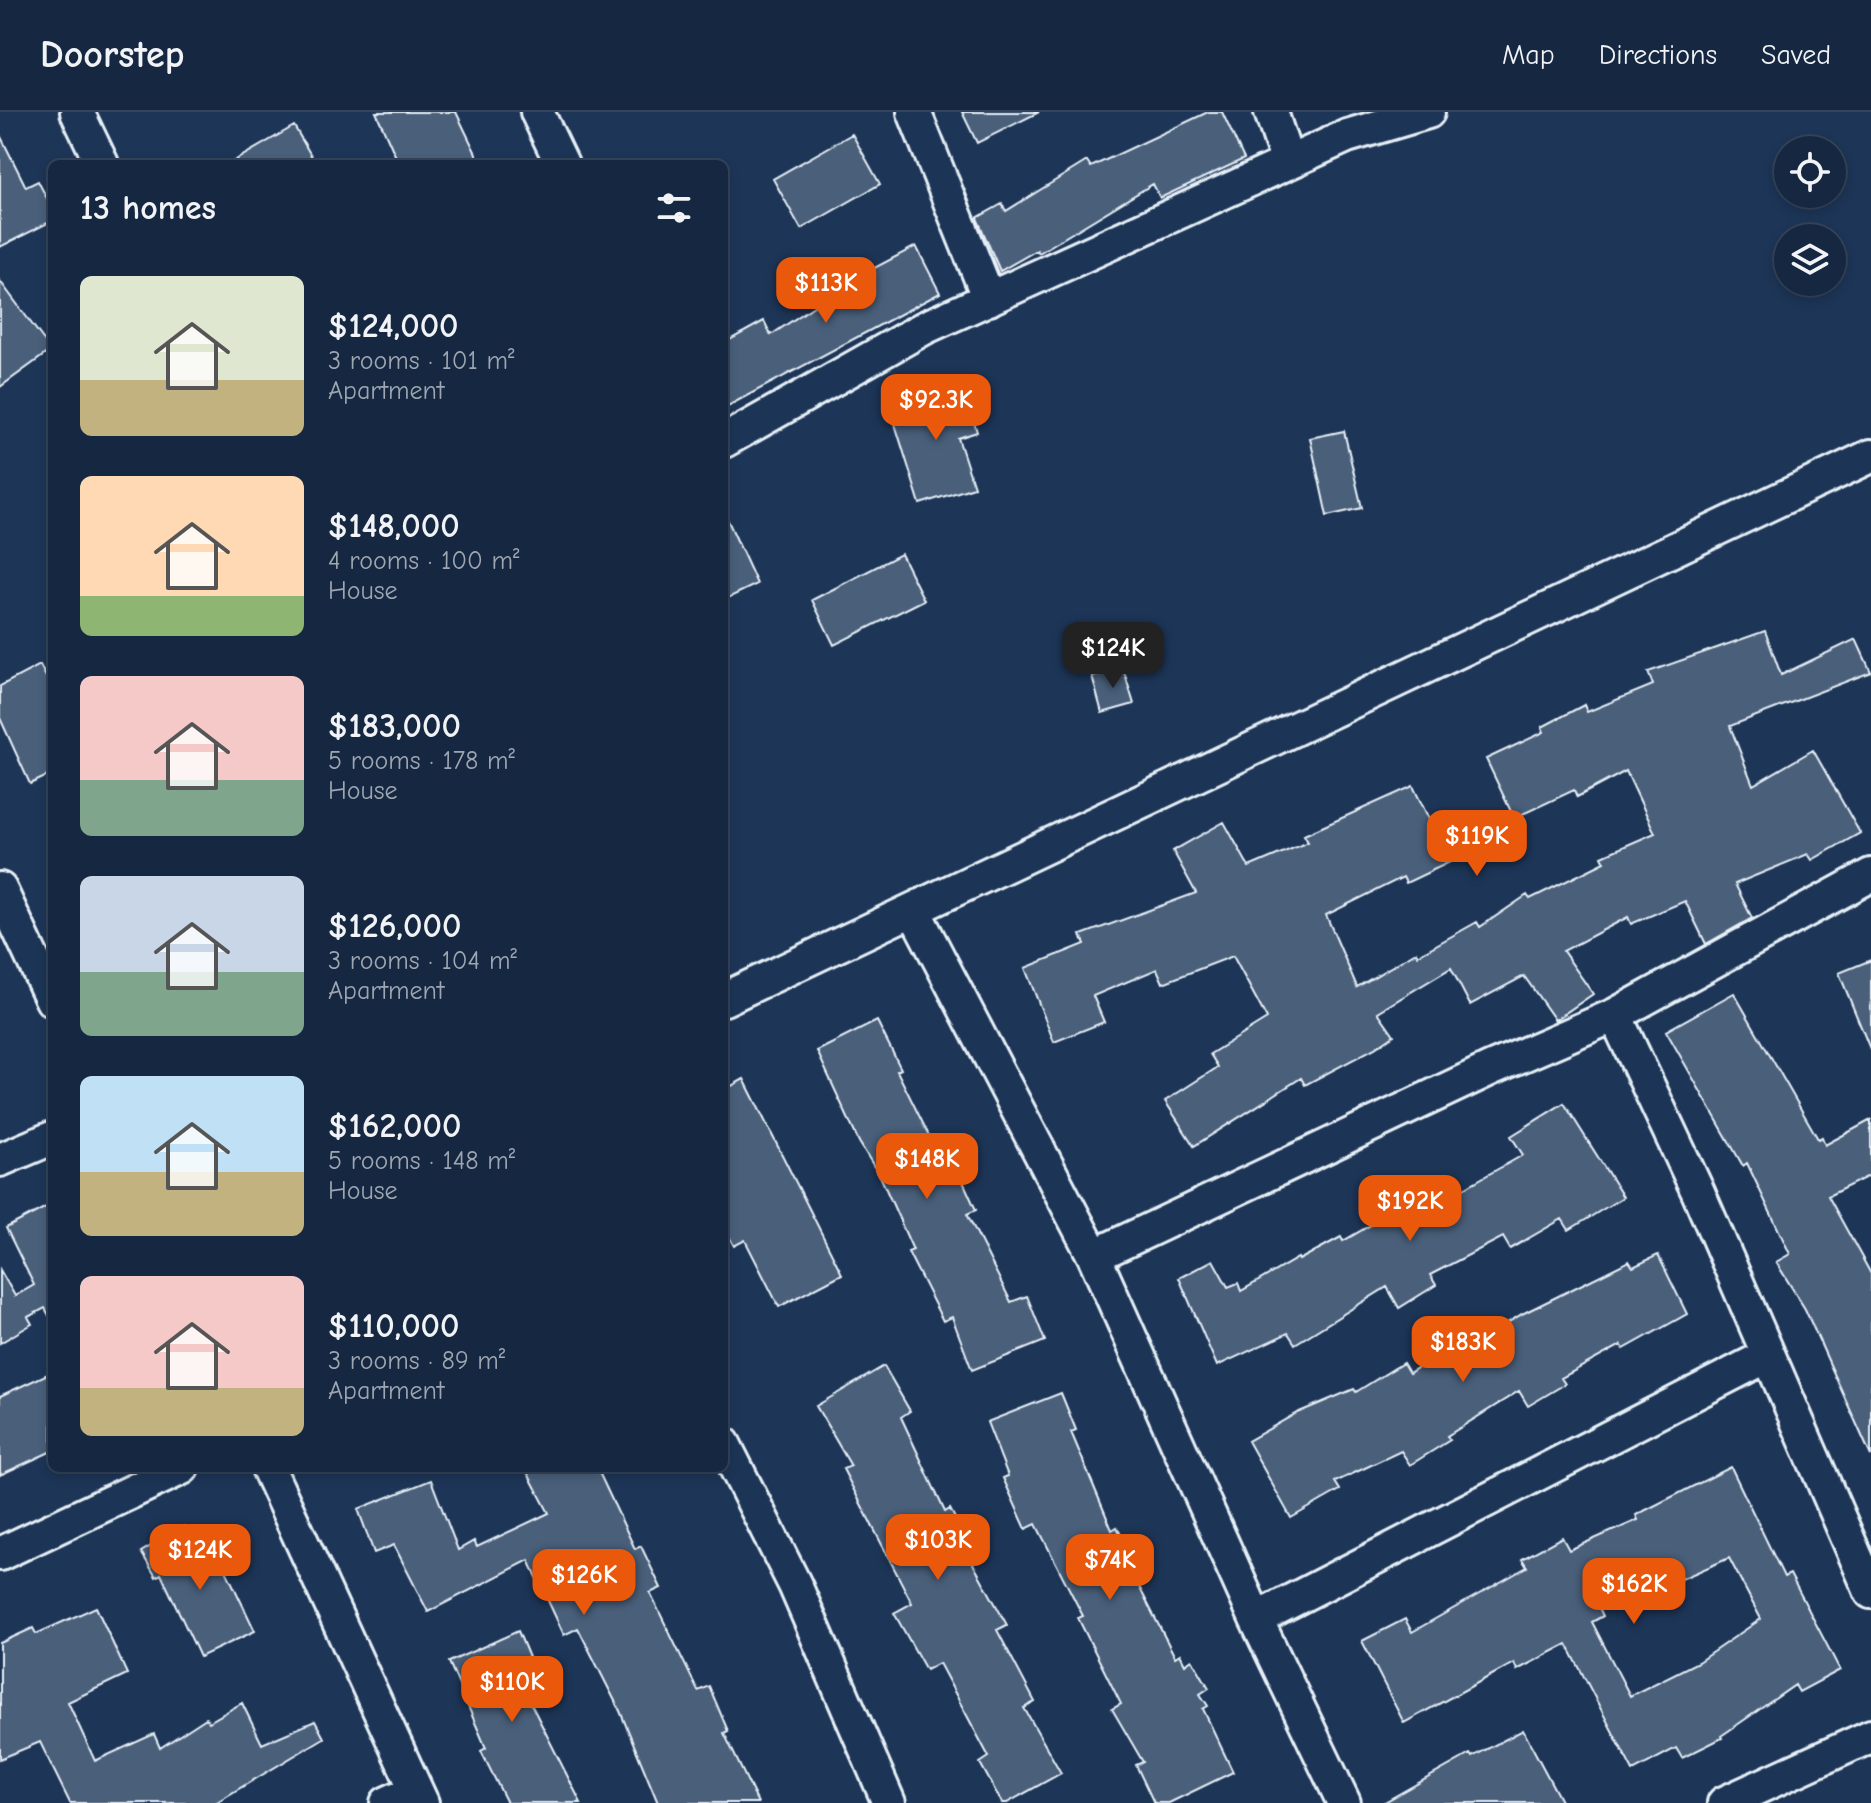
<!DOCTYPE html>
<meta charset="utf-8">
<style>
body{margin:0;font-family:"Comic Neue",sans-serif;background:#23344c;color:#f1f3f6;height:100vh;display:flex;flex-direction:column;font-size:30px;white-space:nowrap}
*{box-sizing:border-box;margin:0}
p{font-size:26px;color:#9ea6b1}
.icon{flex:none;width:44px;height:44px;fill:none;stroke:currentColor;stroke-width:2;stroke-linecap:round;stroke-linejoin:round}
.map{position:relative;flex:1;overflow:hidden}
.side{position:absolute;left:48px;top:48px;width:680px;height:1312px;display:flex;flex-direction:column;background:#162841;border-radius:12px;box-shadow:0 4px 12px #0003,0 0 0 2px #35445a}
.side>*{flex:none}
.controls{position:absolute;left:1774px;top:24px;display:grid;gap:16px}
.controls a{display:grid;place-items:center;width:72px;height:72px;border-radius:50%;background:#162841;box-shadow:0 4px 12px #0003,0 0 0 2px #35445a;font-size:40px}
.price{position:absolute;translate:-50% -68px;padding:0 18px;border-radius:16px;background:#ea580c;color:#fff;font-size:26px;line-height:52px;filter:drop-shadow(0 2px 4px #0008)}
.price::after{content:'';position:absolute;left:50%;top:48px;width:24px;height:18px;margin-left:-12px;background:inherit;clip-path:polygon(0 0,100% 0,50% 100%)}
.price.active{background:#222;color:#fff}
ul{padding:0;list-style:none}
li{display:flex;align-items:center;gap:24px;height:200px;padding:0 32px}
li span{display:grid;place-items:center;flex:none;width:224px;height:160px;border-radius:12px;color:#555}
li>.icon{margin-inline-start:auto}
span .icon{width:96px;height:96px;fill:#fffc;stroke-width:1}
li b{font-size:34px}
h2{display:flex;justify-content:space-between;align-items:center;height:96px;padding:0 32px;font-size:34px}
header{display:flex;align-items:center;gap:48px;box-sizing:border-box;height:112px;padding:0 40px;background:#162841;border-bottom:2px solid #35445a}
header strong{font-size:38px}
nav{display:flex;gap:44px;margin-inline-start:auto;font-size:28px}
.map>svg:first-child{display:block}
</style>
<header>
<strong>Doorstep</strong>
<nav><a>Map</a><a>Directions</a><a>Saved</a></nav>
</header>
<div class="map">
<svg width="1871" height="1691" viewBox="0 0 1871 1691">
<rect width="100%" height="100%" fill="#1d3557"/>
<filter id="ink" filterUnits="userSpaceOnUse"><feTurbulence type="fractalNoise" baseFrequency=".0125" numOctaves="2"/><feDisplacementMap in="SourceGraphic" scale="16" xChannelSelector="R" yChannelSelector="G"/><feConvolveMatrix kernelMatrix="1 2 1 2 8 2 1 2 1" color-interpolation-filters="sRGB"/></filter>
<g filter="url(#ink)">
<!-- building -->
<path fill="#495e7a" stroke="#e8f1f8" stroke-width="2" fill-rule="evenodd" d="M 376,0 L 456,0 L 481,52 L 399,52 Z
M 962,0 L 1039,0 L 977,31 Z
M 1208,0 L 1222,0 L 1244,47 L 1160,86 L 1153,72 L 1039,141 L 1037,138 L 1000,159 L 977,106 L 1002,92 L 1006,99 L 1087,49 L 1091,55 Z
M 294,14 L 316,52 L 229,52 Z
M 852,22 L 880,72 L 801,117 L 773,67 Z
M 0,23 L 26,75 L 38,69 L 52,96 L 52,109 L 0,135 Z
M 916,134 L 940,181 L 724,296 L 724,231 L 764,209 L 771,223 L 827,185 L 825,182 Z
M 0,169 L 51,238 L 0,275 Z
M 963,273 L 977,320 L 958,326 L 974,375 L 920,392 L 890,296 Z
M 1344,319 L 1362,396 L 1327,404 L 1310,326 Z
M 724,400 L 757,472 L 724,488 Z
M 901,442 L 924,488 L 834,533 L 812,488 Z
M 1765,519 L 1781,563 L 1856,527 L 1871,560 L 1730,614 L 1753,673 L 1813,638 L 1860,721 L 1812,748 L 1808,742 L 1735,772 L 1752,806 L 1706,832 L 1685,789 L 1631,812 L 1628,805 L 1563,839 L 1593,882 L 1555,908 L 1524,864 L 1470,893 L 1451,856 L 1378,900 L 1394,923 L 1375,936 L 1305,973 L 1301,966 L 1194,1034 L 1165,989 L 1218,955 L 1210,942 L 1267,907 L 1233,844 L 1163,871 L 1157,857 L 1093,884 L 1104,910 L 1054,930 L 1025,856 L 1085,832 L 1081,823 L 1196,781 L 1173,739 L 1224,710 L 1249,755 L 1308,730 L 1304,723 L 1413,674 L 1450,750 L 1406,771 L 1403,765 L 1326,803 L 1357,875 L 1416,840 L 1418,843 L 1477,810 L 1480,815 L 1527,783 L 1530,787 L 1605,750 L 1602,744 L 1655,721 L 1626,659 L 1577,685 L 1574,678 L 1514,706 L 1486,647 L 1544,620 L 1542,615 L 1584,593 L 1587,600 L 1653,573 L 1648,560 Z
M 40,553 L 52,577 L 52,662 L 30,672 L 0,606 L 0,574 Z
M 1123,556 L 1134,592 L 1102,601 L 1092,564 Z
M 1871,848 L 1871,937 L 1870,937 L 1839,861 Z
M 1734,881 L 1818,1027 L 1822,1025 L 1825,1033 L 1871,1008 L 1871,1063 L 1828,1084 L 1871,1162 L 1871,1344 L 1805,1197 L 1776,1150 L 1790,1142 L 1747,1051 L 1743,1054 L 1666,919 Z
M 877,909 L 901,957 L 897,959 L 947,1060 L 957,1056 L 976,1098 L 967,1102 L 1011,1190 L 1027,1184 L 1045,1229 L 972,1258 L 952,1205 L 943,1209 L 908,1140 L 913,1138 L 881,1066 L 859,1030 L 817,939 Z
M 744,967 L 842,1162 L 779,1195 L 745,1128 L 734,1134 L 724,1115 L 724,978 Z
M 1564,991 L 1623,1085 L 1569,1118 L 1562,1107 L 1510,1137 L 1503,1125 L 1430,1163 L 1436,1173 L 1399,1196 L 1387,1175 L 1295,1232 L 1288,1221 L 1217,1254 L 1179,1166 L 1213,1148 L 1228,1175 L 1238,1171 L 1241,1179 L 1298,1146 L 1299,1148 L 1341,1125 L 1343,1129 L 1450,1067 L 1457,1080 L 1523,1043 L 1511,1024 Z
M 52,1092 L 52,1209 L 45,1196 L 28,1205 L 32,1212 L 0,1231 L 0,1158 L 15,1184 L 34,1173 L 6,1116 Z
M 1658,1143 L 1687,1202 L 1624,1237 L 1621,1233 L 1561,1266 L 1565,1272 L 1528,1294 L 1519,1279 L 1447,1324 L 1450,1328 L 1410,1353 L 1401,1339 L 1335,1370 L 1340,1378 L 1291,1406 L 1248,1329 L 1297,1301 L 1354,1277 L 1356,1280 L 1403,1251 L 1409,1261 L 1463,1227 L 1468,1235 L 1522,1202 L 1629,1149 L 1633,1155 Z
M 884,1254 L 910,1299 L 901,1305 L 945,1400 L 950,1397 L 971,1436 L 966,1439 L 1007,1513 L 997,1518 L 1035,1590 L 1024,1596 L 1061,1661 L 1007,1691 L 1002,1691 L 980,1651 L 989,1645 L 939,1551 L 926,1558 L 894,1501 L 912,1491 L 843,1357 L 851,1354 L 816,1294 Z
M 52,1260 L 52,1339 L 0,1363 L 0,1284 Z
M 1061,1281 L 1076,1318 L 1071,1320 L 1112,1418 L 1117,1415 L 1137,1455 L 1131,1459 L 1175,1545 L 1180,1542 L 1185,1552 L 1192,1547 L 1209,1576 L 1200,1582 L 1208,1594 L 1203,1597 L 1233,1660 L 1169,1691 L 1154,1691 L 1136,1653 L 1143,1650 L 1112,1597 L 1121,1592 L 1078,1506 L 1083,1504 L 1036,1412 L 1026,1417 L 1003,1366 L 1008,1364 L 987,1310 Z
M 1731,1355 L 1784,1465 L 1790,1462 L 1840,1558 L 1799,1580 L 1795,1573 L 1721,1624 L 1722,1626 L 1682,1646 L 1676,1636 L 1633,1659 L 1567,1532 L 1517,1558 L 1514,1551 L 1404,1611 L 1362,1529 L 1405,1507 L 1412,1520 L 1527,1455 L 1522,1447 L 1562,1425 L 1569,1438 L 1638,1408 L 1636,1403 ZM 1729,1446 L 1761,1507 L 1698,1550 L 1630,1584 L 1592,1510 L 1603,1504 L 1595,1487 L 1663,1458 L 1670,1472 Z
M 525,1356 L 597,1356 L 635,1437 L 641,1434 L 661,1476 L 650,1481 L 698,1579 L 709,1574 L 728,1619 L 724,1621 L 758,1691 L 658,1691 L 620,1599 L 578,1516 L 564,1523 L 529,1448 L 428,1500 L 394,1433 L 374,1441 L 358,1397 L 431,1368 L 458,1438 L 474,1429 L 477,1435 L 549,1401 Z
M 184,1414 L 202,1444 L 216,1437 L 255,1519 L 200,1545 L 161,1462 L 156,1465 L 141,1440 Z
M 96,1495 L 127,1562 L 68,1590 L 95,1649 L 154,1622 L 160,1636 L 206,1606 L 209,1610 L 242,1591 L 262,1632 L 315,1609 L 324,1626 L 215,1691 L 70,1691 L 40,1630 L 0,1647 L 0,1531 L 33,1516 L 36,1522 Z
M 518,1519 L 538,1567 L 522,1574 L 581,1691 L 507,1691 L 481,1639 L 486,1636 L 449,1550 Z
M 1523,1618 L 1562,1691 L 1383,1691 L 1470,1642 L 1472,1645 Z"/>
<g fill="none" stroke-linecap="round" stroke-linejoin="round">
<!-- street casing -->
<g stroke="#e8f1f8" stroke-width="38">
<path id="street" d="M 77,0 L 102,52
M 537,0 L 562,52
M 914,0 L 989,187
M 1271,0 L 1288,51
M 724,329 L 924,216 L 1347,24 L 1428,0
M 0,777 L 52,888
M 914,799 L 1094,1144 L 1256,1507 L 1344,1691
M 724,887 L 1871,344
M 1615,903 L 1698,1080 L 1871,1480
M 0,1048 L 52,1026
M 1094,1144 L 1490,957 L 1615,903 L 1871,763
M 724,1332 L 795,1473 L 889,1691
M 268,1356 L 422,1691
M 0,1442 L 182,1356
M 1256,1507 L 1767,1244
M 387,1691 L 416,1678
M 1724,1691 L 1871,1624"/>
</g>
<!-- street -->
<use href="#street" stroke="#1d3557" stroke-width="32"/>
</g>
</g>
</svg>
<div class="controls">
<a><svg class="icon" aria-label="locate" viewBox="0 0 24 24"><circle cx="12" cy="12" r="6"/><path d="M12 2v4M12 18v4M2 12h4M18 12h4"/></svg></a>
<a><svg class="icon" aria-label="layers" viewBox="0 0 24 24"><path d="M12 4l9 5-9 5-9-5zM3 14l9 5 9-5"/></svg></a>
</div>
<b class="price" style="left:826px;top:213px">$113K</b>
<b class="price" style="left:936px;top:330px">$92.3K</b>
<b class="price active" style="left:1113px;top:578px">$124K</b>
<b class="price" style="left:1477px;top:766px">$119K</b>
<b class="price" style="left:927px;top:1089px">$148K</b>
<b class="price" style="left:1410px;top:1131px">$192K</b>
<b class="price" style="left:1463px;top:1272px">$183K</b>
<b class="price" style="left:938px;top:1470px">$103K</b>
<b class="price" style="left:200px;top:1480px">$124K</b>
<b class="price" style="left:1110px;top:1490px">$74K</b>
<b class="price" style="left:584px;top:1505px">$126K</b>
<b class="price" style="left:1634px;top:1514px">$162K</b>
<b class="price" style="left:512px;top:1612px">$110K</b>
<section class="side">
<h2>13 homes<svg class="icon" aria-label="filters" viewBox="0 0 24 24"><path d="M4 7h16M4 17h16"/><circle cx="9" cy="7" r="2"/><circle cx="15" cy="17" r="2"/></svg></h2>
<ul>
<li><span style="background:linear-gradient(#dfe7d0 65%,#c2b280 0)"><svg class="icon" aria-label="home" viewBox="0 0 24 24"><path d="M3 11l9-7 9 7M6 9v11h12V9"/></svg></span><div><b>$124,000</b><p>3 rooms · 101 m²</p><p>Apartment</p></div></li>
<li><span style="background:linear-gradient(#ffd9b3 75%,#8fb573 0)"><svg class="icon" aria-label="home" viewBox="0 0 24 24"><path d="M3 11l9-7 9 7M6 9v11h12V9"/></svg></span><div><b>$148,000</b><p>4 rooms · 100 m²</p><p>House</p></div></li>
<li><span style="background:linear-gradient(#f6c9c9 65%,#7fa58c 0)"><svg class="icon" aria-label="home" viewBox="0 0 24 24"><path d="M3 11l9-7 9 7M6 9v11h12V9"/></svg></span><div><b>$183,000</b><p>5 rooms · 178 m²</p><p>House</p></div></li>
<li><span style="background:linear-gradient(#c9d6e8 60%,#7fa58c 0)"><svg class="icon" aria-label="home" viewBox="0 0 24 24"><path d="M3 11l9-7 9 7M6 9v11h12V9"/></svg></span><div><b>$126,000</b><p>3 rooms · 104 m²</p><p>Apartment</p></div></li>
<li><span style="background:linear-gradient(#bfe0f5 60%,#c2b280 0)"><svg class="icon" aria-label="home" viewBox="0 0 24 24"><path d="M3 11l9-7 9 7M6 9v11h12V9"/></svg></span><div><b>$162,000</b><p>5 rooms · 148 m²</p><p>House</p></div></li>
<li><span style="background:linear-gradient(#f6c9c9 70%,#c2b280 0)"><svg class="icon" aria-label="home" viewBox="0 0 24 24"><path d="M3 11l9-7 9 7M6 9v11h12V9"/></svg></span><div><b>$110,000</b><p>3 rooms · 89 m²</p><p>Apartment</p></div></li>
</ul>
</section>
</div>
